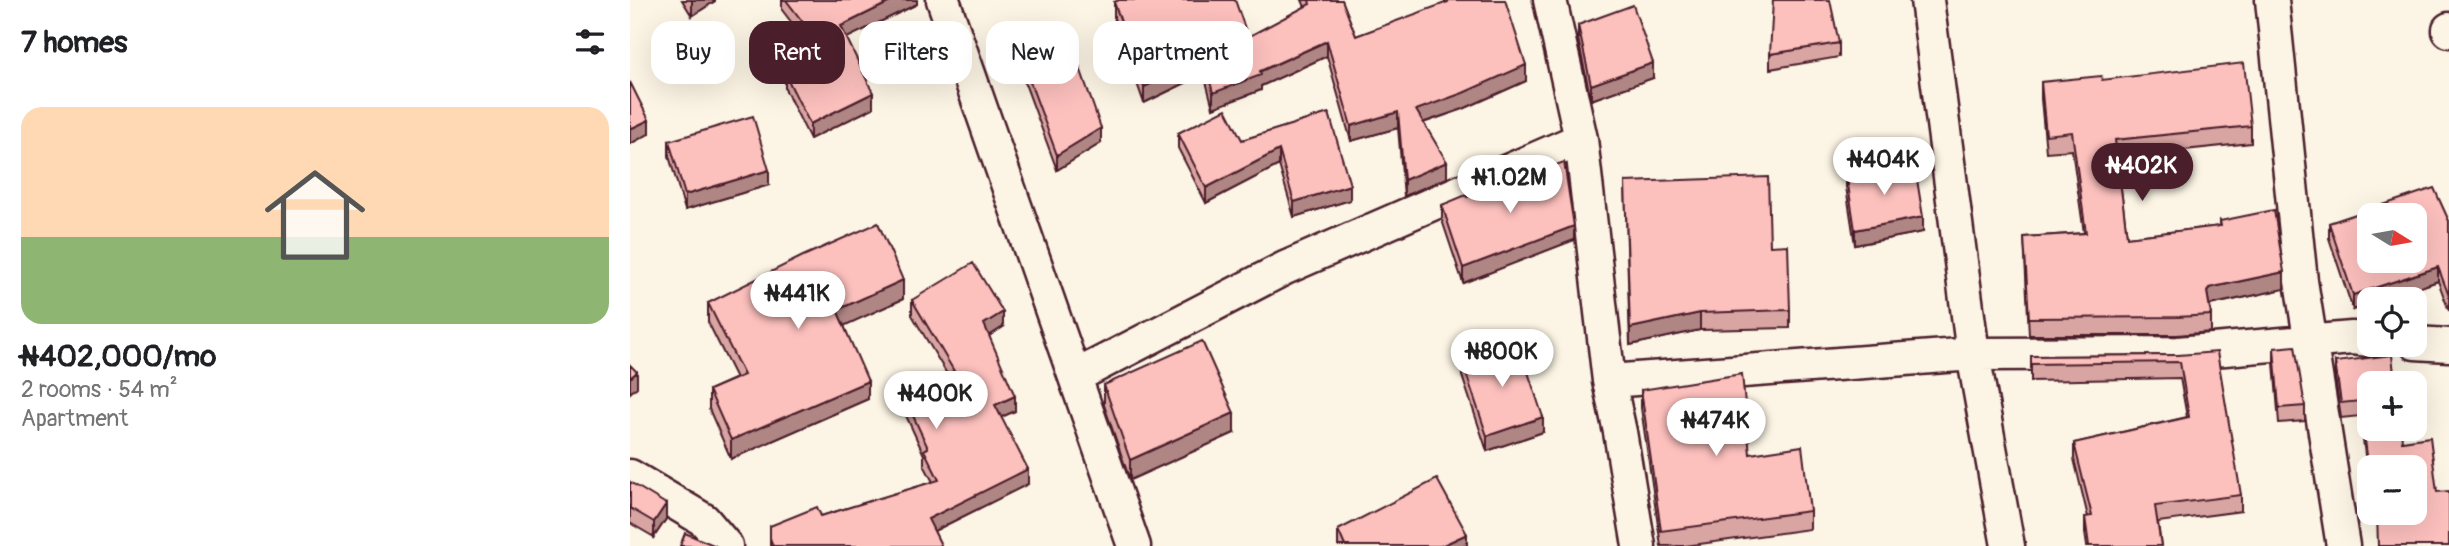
<!DOCTYPE html>
<meta charset="utf-8">
<style>
body{margin:0;font-family:Pangolin,sans-serif;background:#f6f6f6;color:#202124;height:100vh;display:flex;flex-direction:column;font-size:26px;white-space:nowrap}
*{box-sizing:border-box;margin:0}
p{font-size:23px;color:#757577}
.icon{flex:none;width:38px;height:38px;fill:none;stroke:currentColor;stroke-width:2;stroke-linecap:round;stroke-linejoin:round}
.map{position:relative;flex:1;overflow:hidden}
.drawer{display:flex;flex-direction:column;background:#fff;width:630px}
.drawer>*{flex:none}
.banner{position:absolute;left:21px;top:21px;width:665px;height:63px;display:flex;gap:14px}
.needle{width:46px;rotate:101deg}
.tools{position:absolute;left:1727px;top:203px;display:grid;gap:14px}
.tools a{display:grid;place-items:center;width:70px;height:70px;border-radius:14px;background:#fff;box-shadow:0 7px 28px #0002;font-size:35px}
.price{position:absolute;translate:-50% -60px;padding:0 16px;border-radius:24px;background:#fff;color:#222;font-size:23px;line-height:46px;filter:drop-shadow(0 2px 4px #0008)}
.price::after{content:'';position:absolute;left:50%;top:42px;width:21px;height:16px;margin-left:-10px;background:inherit;clip-path:polygon(0 0,100% 0,50% 100%)}
.price.current{background:#4a1f2b;color:#fff}
ul{padding:0;list-style:none}
li{display:grid;align-content:center;gap:14px;height:371px;padding:0 21px}
li span{display:grid;place-items:center;height:217px;border-radius:21px;color:#555}
li>.icon{margin-inline-start:auto}
span .icon{width:126px;height:126px;fill:#fffc;stroke-width:1}
li b{font-size:30px}
h2{display:flex;justify-content:space-between;align-items:center;height:84px;padding:0 21px;font-size:30px}
.tag{padding:0 24px;border-radius:21px;background:#fff;box-shadow:0 7px 28px #0002;font-size:24px;line-height:63px}
.tag.current{background:#4a1f2b;color:#fff}
main{display:flex;flex:1;min-height:0}
.map>svg:first-child{display:block}
</style>
<main>
<section class="drawer">
<h2>7 homes<svg class="icon" aria-label="filters" viewBox="0 0 24 24"><path d="M4 7h16M4 17h16"/><circle cx="9" cy="7" r="2"/><circle cx="15" cy="17" r="2"/></svg></h2>
<ul>
<li><span style="background:linear-gradient(#ffd9b3 60%,#8fb573 0)"><svg class="icon" aria-label="home" viewBox="0 0 24 24"><path d="M3 11l9-7 9 7M6 9v11h12V9"/></svg></span><div><b>₦402,000/mo</b><p>2 rooms · 54 m²</p><p>Apartment</p></div></li>
</ul>
</section>
<div class="map">
<svg width="1819" height="546" viewBox="0 0 1819 546">
<rect width="100%" height="100%" fill="#fcf5e5"/>
<filter id="ink" filterUnits="userSpaceOnUse"><feTurbulence type="fractalNoise" baseFrequency=".0143" numOctaves="2"/><feDisplacementMap in="SourceGraphic" scale="14" xChannelSelector="R" yChannelSelector="G"/><feConvolveMatrix kernelMatrix="1 2 1 2 8 2 1 2 1" color-interpolation-filters="sRGB"/></filter>
<g filter="url(#ink)">
<g fill="none" stroke-linecap="round" stroke-linejoin="round">
<!-- minor casing -->
<g stroke="#4a1f2b" stroke-width="37">
<path id="minor" d="M 313,0 L 504,546
M 920,0 L 951,139 L 979,381 L 990,432 L 1009,546
M 1642,0 L 1671,281 L 1713,546
M 1819,29 L 1819,31
M 1785,343 L 1819,345
M 446,376 L 655,268 L 951,139
M 979,381 L 1343,354 L 1297,0
M 0,476 L 74,520 L 96,546
M 1378,546 L 1343,354 L 1548,353 L 1722,338 L 1740,340"/>
</g>
<!-- minor -->
<use href="#minor" stroke="#fcf5e5" stroke-width="32"/>
</g>
<!-- wall -->
<path fill="#d9a5a3" stroke="#4a1f2b" stroke-width="2" d="M 52,0 L 85,0 L 85,1 L 62,16 Z
M 152,0 L 287,0 L 287,4 L 216,38 L 243,108 L 180,139 L 155,89 L 155,74 L 189,58 L 152,10 Z
M 672,0 L 712,0 L 726,36 L 815,4 L 815,0 L 875,0 L 896,81 L 833,109 L 793,123 L 817,178 L 774,196 L 768,128 L 721,141 L 697,56 L 631,86 L 631,90 L 583,108 L 574,74 L 514,103 L 484,18 L 484,2 L 618,37 L 675,7 Z
M 948,25 L 1023,78 L 961,100 L 948,39 Z
M 1209,43 L 1209,57 L 1140,69 L 1140,54 Z
M 393,63 L 471,143 L 427,170 L 393,78 Z
M 1472,80 L 1621,126 L 1621,143 L 1487,157 L 1497,237 L 1590,226 L 1590,221 L 1654,289 L 1580,305 L 1581,315 L 1581,332 L 1547,335 L 1399,335 L 1394,237 L 1454,233 L 1442,150 L 1416,152 L 1411,99 L 1411,82 Z
M 699,113 L 720,200 L 664,217 L 649,165 L 576,203 L 548,148 L 548,133 L 612,140 Z
M 39,141 L 139,185 L 55,210 L 39,156 Z
M 1216,172 L 1293,232 L 1225,245 L 1216,187 Z
M 995,182 L 1140,246 L 1160,310 L 1160,328 L 1070,330 L 1000,345 Z
M 837,197 L 944,240 L 833,283 L 812,220 L 812,205 Z
M 1819,221 L 1819,311 L 1808,281 L 1755,299 L 1740,299 L 1740,304 L 1723,310 L 1699,238 L 1699,223 Z
M 273,299 L 214,325 L 238,399 L 101,459 L 79,409 L 79,390 L 106,378 L 78,322 L 78,303 Z
M 282,300 L 373,327 L 359,336 L 385,411 L 371,417 L 398,484 L 304,531 L 311,546 L 140,546 L 140,526 L 191,516 L 303,482 L 294,465 L 294,455 L 273,409 L 273,394 L 317,374 L 282,315 Z
M 1644,348 L 1675,406 L 1675,421 L 1649,423 L 1644,363 Z
M 1548,355 L 1611,495 L 1611,511 L 1528,522 L 1531,546 L 1457,546 L 1455,533 L 1455,517 L 1458,517 L 1444,459 L 1444,443 L 1557,417 L 1550,378 L 1401,381 L 1401,356 Z
M 832,361 L 913,432 L 857,451 L 832,376 Z
M 1705,362 L 1772,441 L 1807,492 L 1785,513 L 1740,467 L 1740,494 L 1730,416 L 1711,418 L 1705,377 Z
M 474,385 L 604,433 L 500,480 L 474,405 Z
M 1011,390 L 1120,454 L 1180,511 L 1180,529 L 1055,546 L 1031,546 L 1011,408 Z
M 0,482 L 36,519 L 24,537 L 0,523 Z
M 708,530 L 837,546 L 708,546 Z"/>
<!-- shaded-wall -->
<path fill="#b08684" stroke="#4a1f2b" stroke-width="2" d="M 63,0 L 85,0 L 85,1 L 62,16 L 62,1 Z
M 264,0 L 287,0 L 287,4 L 211,41 L 211,26 Z
M 697,41 L 697,56 L 631,86 L 631,90 L 583,108 L 583,93 Z
M 574,58 L 574,74 L 514,103 L 514,87 Z
M 1023,63 L 1023,78 L 961,100 L 961,85 Z
M 896,65 L 896,81 L 833,109 L 786,125 L 786,110 Z
M 243,93 L 243,108 L 180,139 L 180,124 Z
M 768,112 L 768,128 L 721,141 L 721,126 Z
M 19,120 L 19,134 L 0,144 L 0,129 Z
M 471,128 L 471,143 L 427,170 L 427,155 Z
M 649,150 L 649,165 L 576,203 L 576,188 Z
M 817,162 L 817,178 L 774,196 L 774,180 Z
M 139,170 L 139,185 L 55,210 L 55,195 Z
M 720,185 L 720,200 L 664,217 L 664,202 Z
M 1293,217 L 1293,232 L 1225,245 L 1225,230 Z
M 944,226 L 944,240 L 833,283 L 833,268 Z
M 1808,267 L 1808,281 L 1755,299 L 1740,299 L 1740,304 L 1723,310 L 1723,295 Z
M 1654,272 L 1654,289 L 1579,305 L 1577,292 L 1579,288 Z
M 273,280 L 273,299 L 207,329 L 207,310 Z
M 373,312 L 373,327 L 354,339 L 354,324 Z
M 1070,313 L 1070,330 L 1000,345 L 1000,328 Z
M 7,372 L 7,387 L 0,393 L 0,378 Z
M 238,381 L 238,399 L 101,459 L 101,440 Z
M 385,396 L 385,411 L 365,420 L 365,405 Z
M 604,413 L 604,433 L 500,480 L 500,460 Z
M 913,417 L 913,432 L 857,451 L 857,436 Z
M 398,469 L 398,484 L 298,534 L 298,519 Z
M 36,504 L 36,519 L 24,537 L 24,522 Z
M 837,534 L 837,546 L 811,546 Z"/>
<!-- building -->
<path fill="#fcc0bd" stroke="#4a1f2b" stroke-width="2" fill-rule="evenodd" d="M 156,0 L 264,0 L 211,26 L 243,93 L 180,124 L 155,74 L 197,54 Z
M 489,0 L 605,0 L 618,37 L 680,4 L 679,0 L 712,0 L 726,36 L 818,2 L 817,0 L 875,0 L 896,65 L 833,93 L 786,110 L 817,162 L 774,180 L 768,112 L 721,126 L 697,41 L 630,71 L 631,75 L 583,93 L 574,58 L 514,87 L 484,2 Z
M 1143,0 L 1200,0 L 1209,43 L 1140,54 Z
M 1003,5 L 1023,63 L 961,85 L 948,25 Z
M 440,39 L 471,128 L 427,155 L 393,63 Z
M 1614,63 L 1621,126 L 1485,140 L 1497,237 L 1591,226 L 1590,221 L 1644,210 L 1654,272 L 1579,288 L 1577,292 L 1581,315 L 1547,317 L 1399,318 L 1394,237 L 1456,233 L 1442,132 L 1416,135 L 1411,82 L 1471,76 L 1472,80 Z
M 0,82 L 19,120 L 0,129 Z
M 596,109 L 612,140 L 699,113 L 720,185 L 664,202 L 649,150 L 576,188 L 548,133 Z
M 123,116 L 139,170 L 55,195 L 39,141 Z
M 934,162 L 944,226 L 833,268 L 812,205 L 836,195 L 837,197 Z
M 1285,167 L 1293,217 L 1225,230 L 1216,172 Z
M 1138,177 L 1140,246 L 1158,245 L 1160,310 L 1070,313 L 1000,328 L 995,182 Z
M 1804,188 L 1819,221 L 1819,296 L 1808,267 L 1723,295 L 1699,223 ZM 1740,215 L 1785,215 L 1785,261 L 1740,261 Z
M 248,223 L 273,280 L 207,310 L 238,381 L 101,440 L 79,390 L 114,375 L 78,303 L 173,256 Z
M 343,263 L 373,312 L 354,324 L 385,396 L 365,405 L 398,469 L 298,519 L 311,545 L 308,546 L 143,546 L 140,538 L 140,526 L 187,507 L 191,516 L 309,480 L 294,450 L 298,448 L 273,394 L 324,371 L 282,300 Z
M 572,341 L 604,413 L 500,460 L 474,385 Z
M 888,342 L 913,417 L 857,436 L 832,361 Z
M 1665,346 L 1675,406 L 1649,408 L 1644,348 Z
M 1587,352 L 1611,495 L 1525,506 L 1531,546 L 1459,546 L 1455,517 L 1462,516 L 1444,443 L 1559,417 L 1550,362 L 1401,364 L 1401,356 L 1548,355 Z
M 1762,355 L 1765,383 L 1740,383 L 1740,429 L 1771,429 L 1772,441 L 1800,437 L 1807,492 L 1819,491 L 1819,546 L 1748,546 L 1747,513 L 1785,513 L 1785,467 L 1740,467 L 1740,479 L 1730,401 L 1711,403 L 1705,362 Z
M 0,365 L 7,372 L 0,378 Z
M 1112,374 L 1120,454 L 1172,446 L 1180,511 L 1031,531 L 1011,390 Z
M 807,479 L 837,534 L 811,546 L 715,546 L 708,530 Z
M 0,482 L 36,504 L 24,522 L 0,508 Z
M 55,533 L 86,546 L 50,546 Z"/>
</g>
</svg>
<div class="tools">
<a><svg class="needle" viewBox="-14 -14 28 28"><path d="M0-13l5 13h-10z" fill="#e53935"/><path d="M0 13l5-13h-10z" fill="#757577"/></svg></a>
<a><svg class="icon" aria-label="locate" viewBox="0 0 24 24"><circle cx="12" cy="12" r="6"/><path d="M12 2v4M12 18v4M2 12h4M18 12h4"/></svg></a>
<a>+</a>
<a>−</a>
</div>
<b class="price" style="left:1254px;top:197px">₦404K</b>
<b class="price current" style="left:1512px;top:203px">₦402K</b>
<b class="price" style="left:880px;top:215px">₦1.02M</b>
<b class="price" style="left:168px;top:331px">₦441K</b>
<b class="price" style="left:872px;top:389px">₦800K</b>
<b class="price" style="left:306px;top:431px">₦400K</b>
<b class="price" style="left:1086px;top:458px">₦474K</b>
<div class="banner">
<a class="tag">Buy</a>
<a class="tag current">Rent</a>
<a class="tag">Filters</a>
<a class="tag">New</a>
<a class="tag">Apartment</a>
</div>
</div>
</main>
